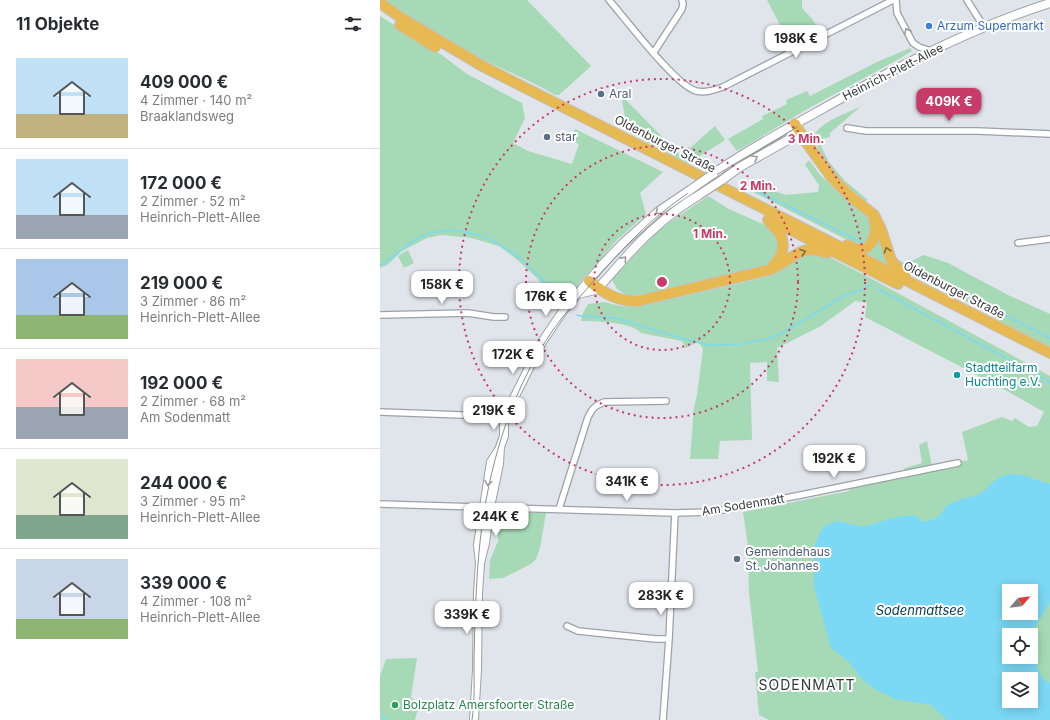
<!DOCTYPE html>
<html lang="de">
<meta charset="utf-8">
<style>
body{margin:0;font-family:Inter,sans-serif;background:#f7f7f7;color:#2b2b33;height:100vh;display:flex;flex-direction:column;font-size:15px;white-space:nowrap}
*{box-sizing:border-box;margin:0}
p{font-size:13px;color:#7c7c81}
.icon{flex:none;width:22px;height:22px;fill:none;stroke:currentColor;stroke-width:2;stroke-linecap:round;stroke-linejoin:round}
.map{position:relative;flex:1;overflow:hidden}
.details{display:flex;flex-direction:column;background:#fff;width:380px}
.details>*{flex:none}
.needle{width:26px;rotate:61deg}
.tools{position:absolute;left:622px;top:584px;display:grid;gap:8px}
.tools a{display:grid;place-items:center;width:36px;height:36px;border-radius:0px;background:#fff;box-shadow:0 2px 10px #0003;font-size:20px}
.price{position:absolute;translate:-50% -34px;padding:0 9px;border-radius:8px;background:#fff;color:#222;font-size:13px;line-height:26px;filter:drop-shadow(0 1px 2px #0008)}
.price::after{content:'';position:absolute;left:50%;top:24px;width:12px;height:9px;margin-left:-6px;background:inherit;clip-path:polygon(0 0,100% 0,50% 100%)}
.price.selected{background:#c83b69;color:#fff}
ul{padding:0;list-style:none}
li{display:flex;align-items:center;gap:12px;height:100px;padding:0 16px}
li+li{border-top:1px solid #e1e1e2}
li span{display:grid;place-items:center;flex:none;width:112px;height:80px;border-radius:0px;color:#555}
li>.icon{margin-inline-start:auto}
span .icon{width:48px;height:48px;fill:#fffc;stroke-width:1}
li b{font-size:17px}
h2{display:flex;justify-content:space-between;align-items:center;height:48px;padding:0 16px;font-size:17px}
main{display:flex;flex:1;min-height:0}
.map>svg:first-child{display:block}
</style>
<main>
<section class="details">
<h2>11 Objekte<svg class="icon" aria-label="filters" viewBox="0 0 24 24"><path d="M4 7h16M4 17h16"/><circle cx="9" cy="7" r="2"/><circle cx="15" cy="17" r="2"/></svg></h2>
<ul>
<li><span style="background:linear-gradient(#bfe0f5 70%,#c2b280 0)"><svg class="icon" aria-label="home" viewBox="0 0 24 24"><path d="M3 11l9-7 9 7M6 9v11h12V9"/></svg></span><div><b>409 000 €</b><p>4 Zimmer · 140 m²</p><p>Braaklandsweg</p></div></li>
<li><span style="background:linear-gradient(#bfe0f5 70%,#9aa5b1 0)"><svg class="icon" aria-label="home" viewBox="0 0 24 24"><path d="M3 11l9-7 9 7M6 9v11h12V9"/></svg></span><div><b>172 000 €</b><p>2 Zimmer · 52 m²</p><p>Heinrich-Plett-Allee</p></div></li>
<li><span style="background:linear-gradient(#a9c7e8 70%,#8fb573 0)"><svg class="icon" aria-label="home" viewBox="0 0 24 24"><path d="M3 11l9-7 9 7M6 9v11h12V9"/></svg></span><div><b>219 000 €</b><p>3 Zimmer · 86 m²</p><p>Heinrich-Plett-Allee</p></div></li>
<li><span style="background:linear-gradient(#f6c9c9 60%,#9aa5b1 0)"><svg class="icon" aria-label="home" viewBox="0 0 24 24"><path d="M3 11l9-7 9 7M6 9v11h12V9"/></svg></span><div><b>192 000 €</b><p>2 Zimmer · 68 m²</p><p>Am Sodenmatt</p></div></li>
<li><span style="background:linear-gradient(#dfe7d0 70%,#7fa58c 0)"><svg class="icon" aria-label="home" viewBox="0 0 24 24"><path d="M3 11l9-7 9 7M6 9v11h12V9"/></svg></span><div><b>244 000 €</b><p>3 Zimmer · 95 m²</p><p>Heinrich-Plett-Allee</p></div></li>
<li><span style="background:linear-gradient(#c9d6e8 75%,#8fb573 0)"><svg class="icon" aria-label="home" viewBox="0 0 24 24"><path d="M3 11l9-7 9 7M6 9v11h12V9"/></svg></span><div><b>339 000 €</b><p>4 Zimmer · 108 m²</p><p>Heinrich-Plett-Allee</p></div></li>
</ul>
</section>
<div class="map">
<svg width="670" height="720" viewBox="0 0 670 720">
<rect width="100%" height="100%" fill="#e0e4eb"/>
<!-- green -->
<path fill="#a6dab6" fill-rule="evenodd" d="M 2,0 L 147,0 L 211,66 L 179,95 L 175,95 C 153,82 130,72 107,62 C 70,45 36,22 2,0 Z
M 387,0 L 422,0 L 422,8 L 433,20 L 440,34 L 430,38 L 429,37 L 411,46 Z
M 0,16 L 63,56 L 87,74 L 142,103 L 145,118 L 133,143 L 148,151 L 192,164 L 199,144 L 191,141 L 195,129 L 283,172 L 260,193 L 266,214 L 237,240 L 180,305 L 155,276 L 135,258 L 119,246 L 91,238 L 62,235 L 47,238 L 22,251 L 7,265 L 0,268 Z
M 530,48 L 532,51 L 519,59 L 429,108 L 357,151 L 348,139 L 383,119 L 382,116 L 407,104 L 406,100 L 427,91 L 430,96 L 497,62 Z
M 241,95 L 301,156 L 335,126 L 345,140 L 307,164 L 245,130 L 247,128 Z
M 480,107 L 450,133 L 450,137 L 438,140 L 449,162 L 465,181 L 488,200 L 485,202 C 466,187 452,175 441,153 C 438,147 435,141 434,135 C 444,120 465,114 480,107 Z
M 429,160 L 441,176 L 487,217 L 492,225 L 492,236 L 485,243 L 477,245 L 373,192 L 378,184 L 405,195 L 438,192 L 439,185 L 425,165 Z
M 328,196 L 349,209 L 385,225 L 396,236 L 400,250 L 390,263 L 382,268 L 251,298 L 238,290 L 233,282 L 233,278 L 268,241 L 283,227 Z
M 498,235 L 515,271 L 479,252 Z
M 28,250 L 34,263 L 24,268 L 18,256 Z
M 437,253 L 451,258 L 492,279 L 670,376 L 670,720 L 389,720 L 379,715 L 375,672 L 378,672 L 369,593 L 368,546 L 363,512 L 469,491 L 468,482 L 523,471 L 525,468 L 542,463 L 539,445 L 547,441 L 552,466 L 568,464 L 588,460 L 582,432 L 622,417 L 632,421 L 635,418 L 649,427 L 657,426 L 664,412 L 618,386 L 485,317 L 487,303 L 475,301 L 441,326 L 397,348 L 399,382 L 387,381 L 387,362 L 370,363 L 372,440 L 340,441 L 338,459 L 310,459 L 314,407 L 317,395 L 323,349 L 318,342 L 306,348 L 302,341 L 261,333 C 252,322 215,321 201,321 L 202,315 L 208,304 L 224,302 L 241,306 L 255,307 L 270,304 L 390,276 L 400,270 L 417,258 ZM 629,591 L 651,591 L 651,613 L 629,613 ZM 629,635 L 651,635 L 651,657 L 629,657 ZM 629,679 L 651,679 L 651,701 L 629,701 Z
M 544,255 L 568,263 L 628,295 L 670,314 L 670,348 L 635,330 L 603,310 L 526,271 L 521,266 Z
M 123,512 L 166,513 L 160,548 L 156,559 L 151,564 L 123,578 L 109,579 L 110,560 L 118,541 L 120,515 Z
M 37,658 L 31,697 L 39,705 L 35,720 L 0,720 L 0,676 L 6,659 Z"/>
<!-- water -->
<path fill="#7cd9f5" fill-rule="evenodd" d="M 631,474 L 642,475 L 670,484 L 670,602 L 654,629 L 653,640 L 657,667 L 663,679 L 670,683 L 670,720 L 567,720 L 551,705 L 515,699 L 493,688 L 480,677 L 469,662 L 451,648 L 434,587 L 434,547 L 439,535 L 444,526 L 457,521 L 478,526 L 487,526 L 506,520 L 522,516 L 537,516 L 541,521 C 552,522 561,517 565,507 C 571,503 578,500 585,498 C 589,497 594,497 597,495 C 613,487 610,478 631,474 ZM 629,591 L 651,591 L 651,613 L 629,613 ZM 629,635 L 651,635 L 651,657 L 629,657 ZM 629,679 L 651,679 L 651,701 L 629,701 Z"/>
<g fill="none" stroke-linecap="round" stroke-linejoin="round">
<!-- stream -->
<path stroke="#7cd9f5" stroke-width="1.5" d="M 375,190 L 483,243
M 518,261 L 670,338
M 0,265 C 15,259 25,244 40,237 C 55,230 69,229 85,232 C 129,240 153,270 183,301
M 498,289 L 670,382
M 197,315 L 200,316 L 235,318 L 301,338 L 328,345 L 361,344 L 388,339 L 404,332 L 467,294 L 481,290 L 492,285
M 0,714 L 8,720"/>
<!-- street casing -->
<g stroke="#9da1a8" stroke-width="8">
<path id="street" d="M 229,0 C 245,18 296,86 316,91 C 326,93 334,90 343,87 L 513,0
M 516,0 L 517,13 L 533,43 L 539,47 L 551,51
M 587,0 L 604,27
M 274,52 L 302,9 L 303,4 L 302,0
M 467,128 L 486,131 L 598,131 L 670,134
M 638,243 L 670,239
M 0,315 L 88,313 L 114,317 L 125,317
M 0,412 L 82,415
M 0,504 L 295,513 L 332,512 L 421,495 L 578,463
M 179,509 L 208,417 L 212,410 L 216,406 L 224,402 L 286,401
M 187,626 L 198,631 L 276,639 L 289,639
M 283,720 L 289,639 L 295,513"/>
</g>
<!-- secondary casing -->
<g stroke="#9da1a8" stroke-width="10">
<path id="secondary" d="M 333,174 C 365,151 401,132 437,112 C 511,70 588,29 670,3
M 342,180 L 360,167 L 415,136 L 415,125
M 198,294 L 215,290 L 218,288 C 227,279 236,268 245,258 C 266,234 291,212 319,195
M 100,563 L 105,543 L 110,507 L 119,464 L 120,447 L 124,436 L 124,418 L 162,342 L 183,311 L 222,265 L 242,244 L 279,211 L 310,190
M 94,720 L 97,670 L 98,593 L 100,563 L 98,545 L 111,462 L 120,448"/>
</g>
<!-- highway casing -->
<g stroke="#c3c3c4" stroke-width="12">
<path id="highway" d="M 0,3 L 23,19 L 104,67 L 670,353
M 20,25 L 55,47
M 415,124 L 426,142 L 452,178 L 470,196 L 494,215 L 501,229 L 511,260 L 525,276
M 388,220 C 390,224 393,226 396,229 C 407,241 404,255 393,266
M 393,221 L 518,284
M 467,245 C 470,246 474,248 477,249 C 493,251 498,232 494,220
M 209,281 C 224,293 238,302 258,301 L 389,270 C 413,261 419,242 447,253"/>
</g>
<!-- street -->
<use href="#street" stroke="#fff" stroke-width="5.5"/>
<!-- secondary -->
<use href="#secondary" stroke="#fff" stroke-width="8"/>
<!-- highway -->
<use href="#highway" stroke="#e7b952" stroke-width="10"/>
<!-- tram -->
<path stroke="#8c8f94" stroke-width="1" d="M 92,720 C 95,700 94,679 94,658 C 95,619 96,580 100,542 C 108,468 130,392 173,330 C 186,311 202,295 217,277 C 237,256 256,234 279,215 C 321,180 371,156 417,127"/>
<!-- secondary-bridge casing -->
<g stroke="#9da1a8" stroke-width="10" stroke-linecap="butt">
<path id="secondary-bridge" d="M 310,190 L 333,174
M 319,195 L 342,180"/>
</g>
<!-- secondary-bridge -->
<use href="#secondary-bridge" stroke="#fff" stroke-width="8"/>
</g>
<!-- one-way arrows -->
<defs><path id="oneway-chevron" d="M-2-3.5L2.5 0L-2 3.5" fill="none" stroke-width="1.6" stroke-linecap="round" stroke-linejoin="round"/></defs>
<g stroke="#9b9c9d">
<use href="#oneway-chevron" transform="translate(527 31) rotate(-119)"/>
<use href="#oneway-chevron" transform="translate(375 158) rotate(-30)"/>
<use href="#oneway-chevron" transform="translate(278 212) rotate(141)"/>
<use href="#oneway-chevron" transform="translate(244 259) rotate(-48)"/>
<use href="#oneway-chevron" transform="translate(108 483) rotate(100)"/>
</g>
<g stroke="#7d6c44">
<use href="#oneway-chevron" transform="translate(507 250) rotate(-108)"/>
<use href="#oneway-chevron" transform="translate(423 252) rotate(-20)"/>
</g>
<!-- distance rings -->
<g fill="none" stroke="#c83b69" stroke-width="2" stroke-dasharray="2 4">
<circle cx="282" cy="282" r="68"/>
<circle cx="282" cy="282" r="136"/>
<circle cx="282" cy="282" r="203"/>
</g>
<!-- markers -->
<circle fill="#3f7fe0" stroke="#fff" stroke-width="1.5" cx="549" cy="26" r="4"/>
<g fill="#5c6f8a" stroke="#fff" stroke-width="1.5">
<circle cx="221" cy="94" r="4"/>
<circle cx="167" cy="137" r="4"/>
<circle cx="357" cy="559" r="4"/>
</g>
<circle fill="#0f9aa8" stroke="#fff" stroke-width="1.5" cx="577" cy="375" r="4"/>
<circle fill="#2e9e5b" stroke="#fff" stroke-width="1.5" cx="15" cy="705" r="4"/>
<g text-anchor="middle" stroke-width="4" stroke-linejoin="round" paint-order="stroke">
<!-- shop labels -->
<g font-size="12" fill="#366cbe" stroke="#fff" text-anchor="start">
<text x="557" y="30">Arzum Supermarkt</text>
</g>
<!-- street labels -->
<g font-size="12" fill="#37383b" stroke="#fff">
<text transform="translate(513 72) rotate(-27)" y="4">Heinrich-Plett-Allee</text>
<text transform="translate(285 144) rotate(27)" y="4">Oldenburger Straße</text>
<text transform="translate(574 290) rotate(27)" y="4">Oldenburger Straße</text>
<text transform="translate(363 505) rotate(-9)" y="4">Am Sodenmatt</text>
</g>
<!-- service labels -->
<g font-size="12" fill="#4e5e75" stroke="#fff" text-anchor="start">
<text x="229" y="98">Aral</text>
<text x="175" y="141">star</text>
<text x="365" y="556">Gemeindehaus<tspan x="365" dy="14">St. Johannes</tspan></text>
</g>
<!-- culture labels -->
<g font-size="12" fill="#0d838f" stroke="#fff" text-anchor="start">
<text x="585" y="372">Stadtteilfarm<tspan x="585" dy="14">Huchting e.V.</tspan></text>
</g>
<!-- leisure labels -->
<g font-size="12" fill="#27864d" stroke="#fff" text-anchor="start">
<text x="23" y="709">Bolzplatz Amersfoorter Straße</text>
</g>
<!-- water labels -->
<g font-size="13" font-style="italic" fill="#084251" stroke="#fff">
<text x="540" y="615">Sodenmattsee</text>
</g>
<!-- quarter labels -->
<g font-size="14" letter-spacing="1" fill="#37383b" stroke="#fff">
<text x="427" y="690">SODENMATT</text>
</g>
</g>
<circle cx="282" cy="282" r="6" fill="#c83b69" stroke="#fff" stroke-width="2"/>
<g font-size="12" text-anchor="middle" font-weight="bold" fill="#c83b69" stroke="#fff" stroke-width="4" stroke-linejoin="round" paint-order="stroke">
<text x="426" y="143">3 Min.</text>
<text x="378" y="190">2 Min.</text>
<text x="330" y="238">1 Min.</text>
</g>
</svg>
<div class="tools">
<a><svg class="needle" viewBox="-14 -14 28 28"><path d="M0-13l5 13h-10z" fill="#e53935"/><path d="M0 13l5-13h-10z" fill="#7c7c81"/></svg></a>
<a><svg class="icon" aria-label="locate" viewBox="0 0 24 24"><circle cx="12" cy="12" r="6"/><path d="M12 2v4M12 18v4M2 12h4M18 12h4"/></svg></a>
<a><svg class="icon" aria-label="layers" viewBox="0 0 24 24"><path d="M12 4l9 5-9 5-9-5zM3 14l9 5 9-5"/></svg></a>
</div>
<b class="price" style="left:416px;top:59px">198K €</b>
<b class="price selected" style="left:569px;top:122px">409K €</b>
<b class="price" style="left:62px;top:305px">158K €</b>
<b class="price" style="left:166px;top:317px">176K €</b>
<b class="price" style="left:133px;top:375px">172K €</b>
<b class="price" style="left:114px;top:431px">219K €</b>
<b class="price" style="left:454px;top:479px">192K €</b>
<b class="price" style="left:247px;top:502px">341K €</b>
<b class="price" style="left:116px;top:537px">244K €</b>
<b class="price" style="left:281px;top:616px">283K €</b>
<b class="price" style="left:87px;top:635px">339K €</b>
</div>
</main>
